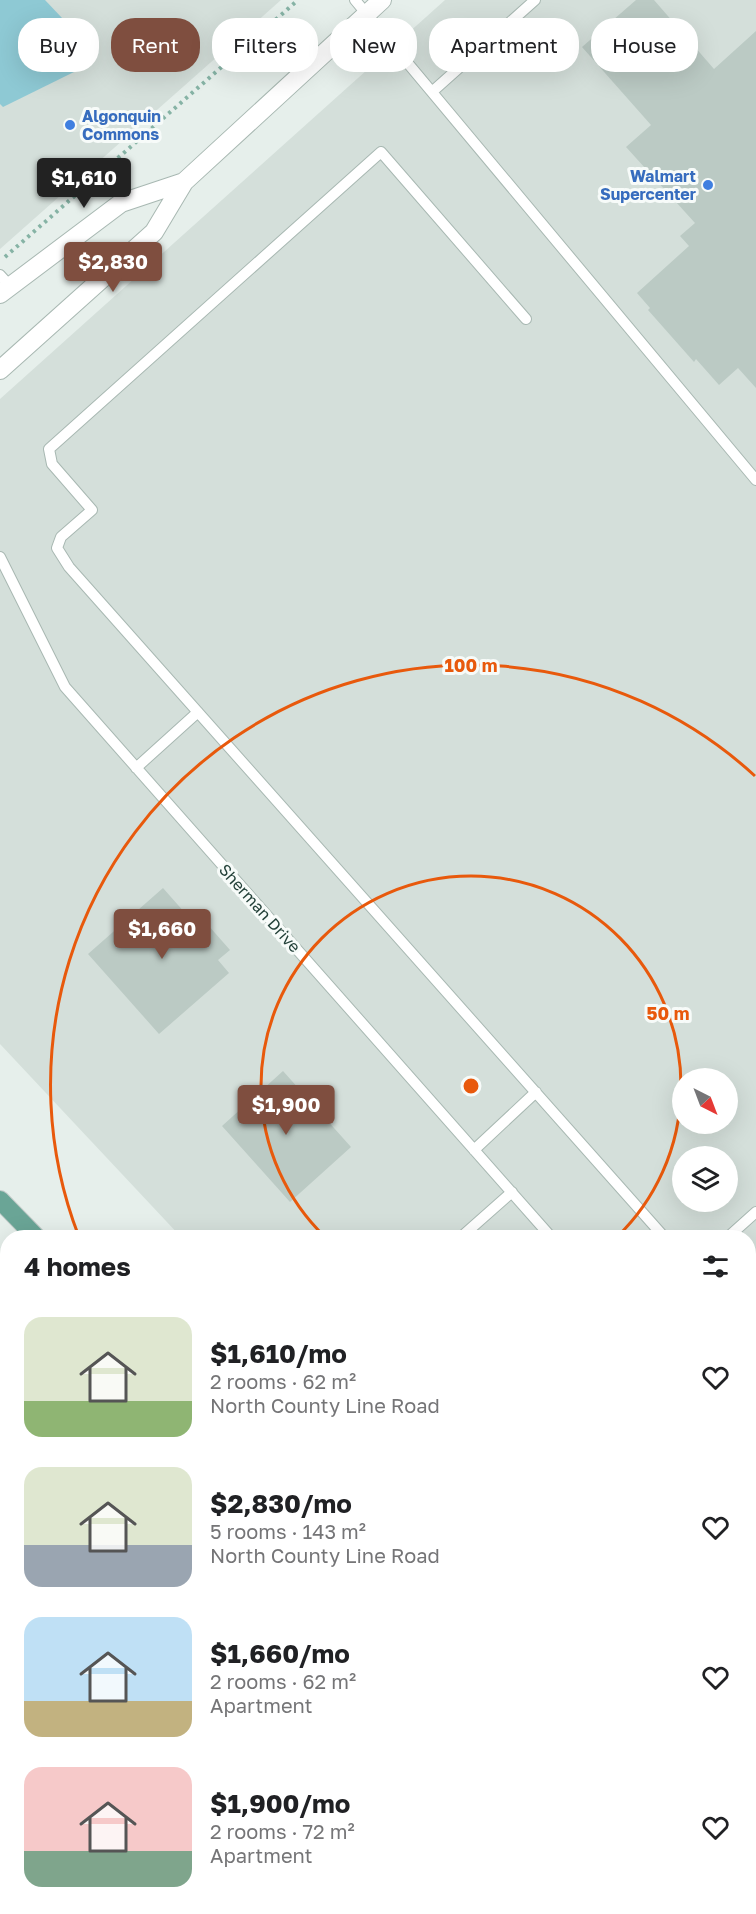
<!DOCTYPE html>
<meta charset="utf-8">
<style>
body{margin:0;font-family:"Golos Text",sans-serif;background:#f6f6f6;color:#202124;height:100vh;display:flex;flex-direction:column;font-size:22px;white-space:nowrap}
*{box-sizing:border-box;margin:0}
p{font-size:20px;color:#757577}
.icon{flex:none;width:33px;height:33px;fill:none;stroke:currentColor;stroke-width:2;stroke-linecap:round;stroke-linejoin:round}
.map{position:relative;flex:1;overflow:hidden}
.details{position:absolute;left:0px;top:1230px;width:756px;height:684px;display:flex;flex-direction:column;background:#fff;border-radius:24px 24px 0 0;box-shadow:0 6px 24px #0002}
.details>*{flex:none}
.top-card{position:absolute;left:18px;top:18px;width:720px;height:54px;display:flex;gap:12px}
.needle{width:39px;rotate:138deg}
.buttons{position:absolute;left:672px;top:1068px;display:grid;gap:12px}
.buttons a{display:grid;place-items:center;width:66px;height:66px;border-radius:50%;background:#fff;box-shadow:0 6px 24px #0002;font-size:30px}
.price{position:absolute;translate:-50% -51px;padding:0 14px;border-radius:6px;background:#7f4e3f;color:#fff;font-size:20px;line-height:39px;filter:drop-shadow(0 2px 3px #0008)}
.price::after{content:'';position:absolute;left:50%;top:36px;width:18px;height:14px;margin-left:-9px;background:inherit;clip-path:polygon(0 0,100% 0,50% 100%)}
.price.active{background:#222;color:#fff}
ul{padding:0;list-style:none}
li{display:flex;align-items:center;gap:18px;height:150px;padding:0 24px}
li span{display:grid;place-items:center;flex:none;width:168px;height:120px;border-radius:18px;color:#555}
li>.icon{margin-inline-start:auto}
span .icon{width:72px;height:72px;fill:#fffc;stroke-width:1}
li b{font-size:26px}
h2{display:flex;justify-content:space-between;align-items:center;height:72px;padding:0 24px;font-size:26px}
.pill{padding:0 21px;border-radius:24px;background:#fff;box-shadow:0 6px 24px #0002;font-size:21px;line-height:54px}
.pill.active{background:#7f4e3f;color:#fff}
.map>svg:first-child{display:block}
</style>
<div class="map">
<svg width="756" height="1914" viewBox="0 0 756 1914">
<rect width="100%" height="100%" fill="#e6efeb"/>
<!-- built -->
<path fill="#d4dfda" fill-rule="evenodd" d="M 0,0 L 281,0 L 0,249 Z
M 445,0 L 756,0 L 756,1874 L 748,1866 L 748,1238 L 181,1237 L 0,1044 L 0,399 ZM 682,1078 L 728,1078 L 728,1124 L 682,1124 ZM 682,1156 L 728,1156 L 728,1202 L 682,1202 Z"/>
<!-- water -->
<path fill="#8ec9d4" d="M 0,0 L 45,0 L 80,37 L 76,71 L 3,107 L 0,104 Z"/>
<!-- building -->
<path fill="#bbcac4" d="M 636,0 L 654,0 L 714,69 L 756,31 L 756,388 L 738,368 L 719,385 L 696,359 L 694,362 L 648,310 L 650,308 L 637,293 L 689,246 L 680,236 L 695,223 L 626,147 L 651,125 L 582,47 Z
M 163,888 L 193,922 L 200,916 L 230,950 L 218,960 L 229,973 L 159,1034 L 88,954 Z
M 283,1071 L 351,1147 L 290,1202 L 222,1126 Z
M 8,1616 L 8,1652 L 0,1643 L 0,1622 Z
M 0,1787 L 8,1795 L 8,1836 L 0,1842 Z
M 305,1906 L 329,1906 L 321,1914 L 312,1914 Z"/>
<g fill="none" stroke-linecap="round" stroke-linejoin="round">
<!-- service casing -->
<g stroke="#a8b8b2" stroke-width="12">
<path id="service" d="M 355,0 L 756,480
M 433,91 L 535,0
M 0,275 L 9,285
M 526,319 L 381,152 L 49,449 L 52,464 L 92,510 L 61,537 L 57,548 L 69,567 L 665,1238
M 0,557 L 65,687 L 552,1238
M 136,768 L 198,712
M 474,1150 L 536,1092
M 460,1238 L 512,1192
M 727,1238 L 756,1212
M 748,1460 L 756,1469
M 0,1511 L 8,1520
M 0,1591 L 8,1584
M 0,1703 L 8,1711
M 106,1914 L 115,1906"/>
</g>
<!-- tertiary casing -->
<g stroke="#a8b8b2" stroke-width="20">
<path id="tertiary" d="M 0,294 L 121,203 L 184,182
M 0,370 L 154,232 L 184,182 L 382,0"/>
</g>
<!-- primary casing -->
<g stroke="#c2cac8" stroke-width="20">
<path id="primary" d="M 0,1200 L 37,1238
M 0,1332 L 8,1341
M 493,1906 L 499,1914
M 617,1906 L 623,1914"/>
</g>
<!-- path -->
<path stroke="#86b3a5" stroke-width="4" stroke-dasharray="3 4.5" stroke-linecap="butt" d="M 5,257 L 298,0"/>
<!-- service -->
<use href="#service" stroke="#fff" stroke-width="10"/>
<!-- tertiary -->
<use href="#tertiary" stroke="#fff" stroke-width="18"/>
<!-- primary -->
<use href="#primary" stroke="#6aa596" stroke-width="18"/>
</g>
<!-- distance rings -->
<g fill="none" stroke="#e8590c" stroke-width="3">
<path d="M325 1237A210 210 0 1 1 617 1237"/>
<path d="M79 1237A420 420 0 0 1 755 776"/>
</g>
<!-- markers -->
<g fill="#3f7fe0" stroke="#f7fbf9" stroke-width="2">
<circle cx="70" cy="125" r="6"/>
<circle cx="708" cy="185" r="6"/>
</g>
<g text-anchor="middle" stroke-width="6" stroke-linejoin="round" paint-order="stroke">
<!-- shop labels -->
<g font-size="16" font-weight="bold" fill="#366cbe" stroke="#f7fbf9" text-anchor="start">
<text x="82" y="122">Algonquin<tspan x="82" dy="18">Commons</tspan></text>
<text x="696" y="182" text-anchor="end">Walmart<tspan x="696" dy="18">Supercenter</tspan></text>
</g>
<!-- street labels -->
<g font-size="16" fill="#24423a" stroke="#f7fbf9">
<text transform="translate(260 908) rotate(48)" y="6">Sherman Drive</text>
</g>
</g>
<circle cx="471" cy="1086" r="9" fill="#e8590c" stroke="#f7fbf9" stroke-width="3"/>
<g font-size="18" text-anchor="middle" font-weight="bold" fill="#e8590c" stroke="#f7fbf9" stroke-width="6" stroke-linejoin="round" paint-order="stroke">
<text x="471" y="672">100 m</text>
<text x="668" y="1020">50 m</text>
</g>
</svg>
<div class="buttons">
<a><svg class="needle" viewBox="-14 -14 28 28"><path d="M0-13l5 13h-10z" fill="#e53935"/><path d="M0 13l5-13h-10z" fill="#757577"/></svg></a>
<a><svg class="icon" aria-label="layers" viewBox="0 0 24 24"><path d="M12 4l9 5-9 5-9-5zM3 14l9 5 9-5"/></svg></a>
</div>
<b class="price active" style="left:84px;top:209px">$1,610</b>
<b class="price" style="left:113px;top:293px">$2,830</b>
<b class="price" style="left:162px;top:960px">$1,660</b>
<b class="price" style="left:286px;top:1136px">$1,900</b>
<div class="top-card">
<a class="pill">Buy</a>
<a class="pill active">Rent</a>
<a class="pill">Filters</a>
<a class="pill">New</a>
<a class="pill">Apartment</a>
<a class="pill">House</a>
</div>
<section class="details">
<h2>4 homes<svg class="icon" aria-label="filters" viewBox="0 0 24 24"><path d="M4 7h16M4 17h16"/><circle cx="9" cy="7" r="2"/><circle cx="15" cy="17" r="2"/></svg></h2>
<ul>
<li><span style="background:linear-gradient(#dfe7d0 70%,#8fb573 0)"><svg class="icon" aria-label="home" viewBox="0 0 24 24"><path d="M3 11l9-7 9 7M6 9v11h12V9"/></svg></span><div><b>$1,610/mo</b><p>2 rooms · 62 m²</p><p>North County Line Road</p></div><svg class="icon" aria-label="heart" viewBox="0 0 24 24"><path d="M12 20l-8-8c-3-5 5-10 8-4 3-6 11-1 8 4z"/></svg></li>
<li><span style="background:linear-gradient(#dfe7d0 65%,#9aa5b1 0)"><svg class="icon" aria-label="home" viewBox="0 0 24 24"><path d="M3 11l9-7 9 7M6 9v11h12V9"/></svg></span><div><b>$2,830/mo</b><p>5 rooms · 143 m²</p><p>North County Line Road</p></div><svg class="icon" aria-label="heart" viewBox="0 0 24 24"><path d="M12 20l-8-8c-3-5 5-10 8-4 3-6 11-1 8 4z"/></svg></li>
<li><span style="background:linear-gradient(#bfe0f5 70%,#c2b280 0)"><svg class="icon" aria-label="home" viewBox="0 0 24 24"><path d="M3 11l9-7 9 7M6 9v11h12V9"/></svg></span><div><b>$1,660/mo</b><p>2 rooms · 62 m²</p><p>Apartment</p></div><svg class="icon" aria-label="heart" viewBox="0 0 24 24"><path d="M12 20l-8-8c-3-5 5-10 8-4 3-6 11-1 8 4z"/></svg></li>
<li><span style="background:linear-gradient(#f6c9c9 70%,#7fa58c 0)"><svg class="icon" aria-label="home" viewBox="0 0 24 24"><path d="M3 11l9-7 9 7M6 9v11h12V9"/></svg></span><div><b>$1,900/mo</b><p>2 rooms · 72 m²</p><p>Apartment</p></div><svg class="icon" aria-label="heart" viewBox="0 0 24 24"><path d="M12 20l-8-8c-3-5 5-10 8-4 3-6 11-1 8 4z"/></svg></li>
</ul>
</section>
</div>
